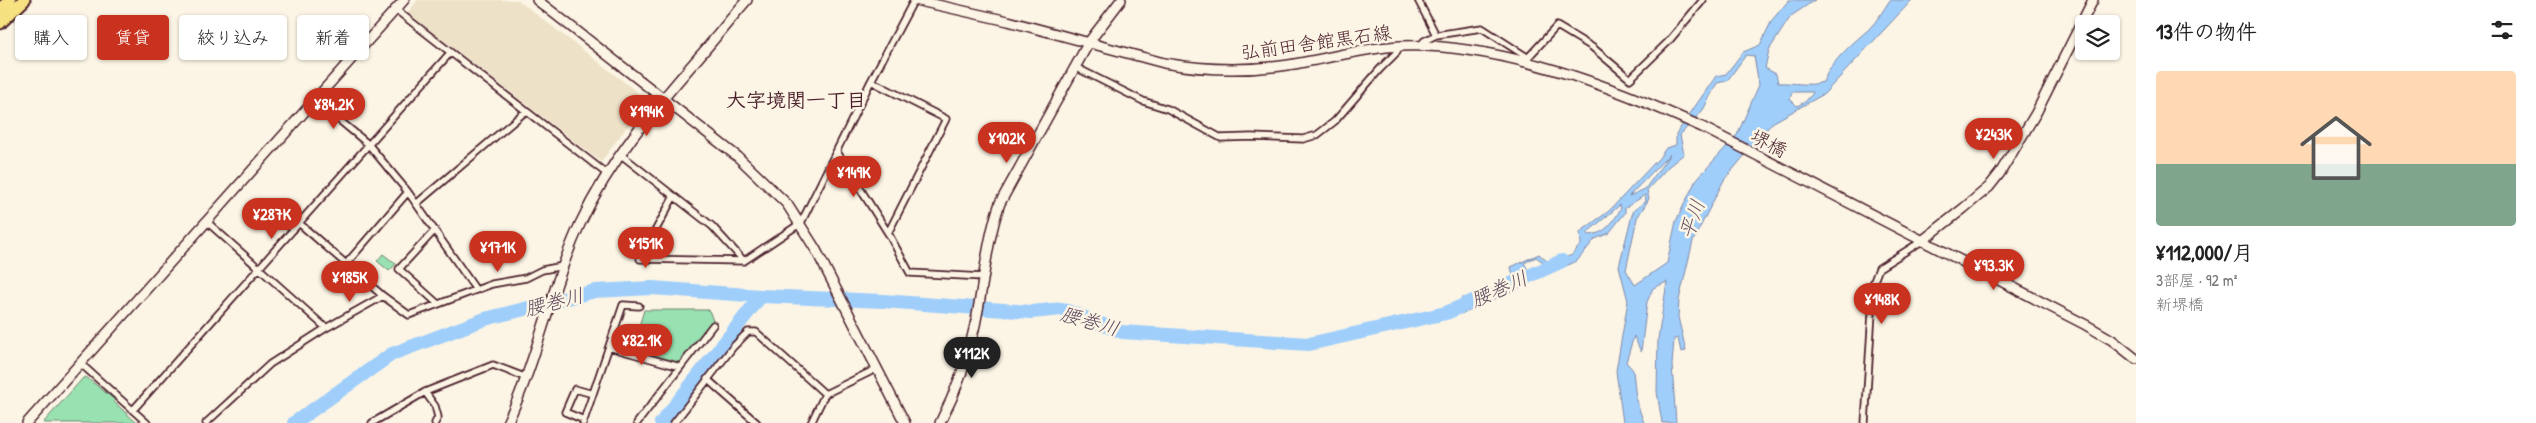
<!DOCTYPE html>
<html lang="ja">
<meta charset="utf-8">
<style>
body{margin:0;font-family:"Patrick Hand","Klee One",sans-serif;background:#f6f6f6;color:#222;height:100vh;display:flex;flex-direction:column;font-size:19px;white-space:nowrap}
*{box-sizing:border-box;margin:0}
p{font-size:16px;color:#767676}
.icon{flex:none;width:28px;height:28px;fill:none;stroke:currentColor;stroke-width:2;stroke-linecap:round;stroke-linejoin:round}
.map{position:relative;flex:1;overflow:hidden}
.drawer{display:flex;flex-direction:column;background:#fff;width:400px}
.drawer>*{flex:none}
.guide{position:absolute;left:15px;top:15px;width:475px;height:45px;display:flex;gap:10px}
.buttons{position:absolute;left:2075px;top:15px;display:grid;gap:10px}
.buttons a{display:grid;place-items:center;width:45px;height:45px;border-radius:5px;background:#fff;box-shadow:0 1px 4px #0004;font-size:25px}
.price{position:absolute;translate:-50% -42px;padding:0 11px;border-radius:18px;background:#c8321e;color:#fff;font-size:16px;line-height:32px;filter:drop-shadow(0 1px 2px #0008)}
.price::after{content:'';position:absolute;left:50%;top:30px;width:15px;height:11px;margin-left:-8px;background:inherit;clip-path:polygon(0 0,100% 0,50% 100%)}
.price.active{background:#222;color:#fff}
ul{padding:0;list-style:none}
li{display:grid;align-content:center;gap:10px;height:265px;padding:0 20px}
li span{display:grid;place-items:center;height:155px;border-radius:5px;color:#555}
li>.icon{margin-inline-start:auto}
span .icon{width:90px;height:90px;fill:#fffc;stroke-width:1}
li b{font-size:21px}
h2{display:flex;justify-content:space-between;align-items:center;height:60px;padding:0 20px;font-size:21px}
.pill{padding:0 18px;border-radius:5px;background:#fff;box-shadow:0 1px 4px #0004;font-size:18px;line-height:45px}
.pill.active{background:#c8321e;color:#fff}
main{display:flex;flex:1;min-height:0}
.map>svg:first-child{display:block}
</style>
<main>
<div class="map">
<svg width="2136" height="423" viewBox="0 0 2136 423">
<rect width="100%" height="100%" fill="#fcf5e5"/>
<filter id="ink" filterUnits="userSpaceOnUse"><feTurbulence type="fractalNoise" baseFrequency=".02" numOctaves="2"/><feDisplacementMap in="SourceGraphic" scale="10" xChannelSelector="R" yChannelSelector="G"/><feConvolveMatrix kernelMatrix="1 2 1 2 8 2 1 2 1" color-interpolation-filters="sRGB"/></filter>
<g filter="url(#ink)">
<!-- built -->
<path fill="#ede1c7" d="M 418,0 L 518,0 L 641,95 L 642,106 L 601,162 L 409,14 L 409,11 Z"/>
<!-- green -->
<path fill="#98e1b1" stroke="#71806e" d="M 383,254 L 396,264 L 389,271 L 377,261 Z
M 644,310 L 709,310 L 713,321 L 679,362 L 632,349 Z
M 86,377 L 115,400 L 114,402 L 137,423 L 43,423 L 83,378 Z"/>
<!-- water -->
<path fill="#a0cefb" stroke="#7e88a8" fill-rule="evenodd" d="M 1789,0 L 1815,0 L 1791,16 L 1769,50 L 1765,68 L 1776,74 L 1778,83 C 1793,82 1810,87 1823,82 C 1832,60 1852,44 1869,29 C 1877,21 1884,9 1890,0 L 1912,0 L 1824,94 L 1772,123 L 1724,180 L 1693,241 L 1679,300 L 1678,317 L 1686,351 L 1681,352 L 1678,338 L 1674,339 L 1672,365 L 1676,423 L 1662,423 L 1657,392 L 1658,339 L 1667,282 L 1653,288 L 1647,302 L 1641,352 L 1634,336 L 1626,362 L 1633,370 L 1636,400 L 1644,423 L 1623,423 L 1616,371 L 1628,301 L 1619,266 L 1632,215 L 1634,210 L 1646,201 L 1645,195 L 1625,208 L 1625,213 L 1609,233 L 1595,239 L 1577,261 L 1461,314 L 1462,298 L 1472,298 L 1514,280 L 1511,267 L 1539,254 L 1550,264 L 1572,255 L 1581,244 L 1580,232 L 1609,211 L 1659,158 L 1666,148 L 1676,145 L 1676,134 L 1716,76 L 1726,74 L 1743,52 L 1760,45 L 1772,20 ZM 1746,55 L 1754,56 L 1759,85 L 1737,135 L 1696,180 L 1676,221 L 1667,263 L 1635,285 L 1626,270 L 1637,218 L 1649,199 L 1647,190 L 1669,166 L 1684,154 L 1680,135 L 1703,110 L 1717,83 L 1727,81 ZM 1792,92 L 1813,92 L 1813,93 L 1805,102 L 1797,106 L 1790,99 ZM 1670,154 L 1645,189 L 1629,196 ZM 1620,205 L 1621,208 C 1614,221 1605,235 1588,235 L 1588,232 ZM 1536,257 L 1547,265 L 1545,271 L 1531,278 L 1525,275 L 1527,268 L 1524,263 Z"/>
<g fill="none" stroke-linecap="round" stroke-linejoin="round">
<!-- river -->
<path stroke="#a0cefb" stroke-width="14" d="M 1511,284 L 1562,261
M 294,423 L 392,354 L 485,319 L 595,291 L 652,288 L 761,296 L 883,301 L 1031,312 L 1062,309 L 1122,332 L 1309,344 L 1446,313 L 1478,299
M 661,423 L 761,296"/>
<!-- street casing -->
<g stroke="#4a1f2b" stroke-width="9">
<path id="street" d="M 1418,0 L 1436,35 L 1424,41 L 1420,46
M 395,9 L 607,174
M 1436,35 L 1482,28 L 1527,57
M 1523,63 L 1557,26 L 1592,47 L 1630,79 L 1668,42 L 1703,0
M 1075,67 L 1143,101 L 1168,109 L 1221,138 L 1251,137 L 1303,139 L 1317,135 L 1335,121 L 1380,69 L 1396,53 L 1400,46
M 871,81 L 946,119 L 888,233
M 314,99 L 368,144 L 408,192 L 476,290
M 837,152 L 888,233 L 910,273 L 983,277
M 620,154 L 712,226 L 744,261
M 674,196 L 640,259 L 744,261 L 801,223 L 871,81 L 914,0
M 416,204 L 526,111
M 206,221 L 326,328
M 300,224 L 383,296 L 409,315 L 492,284 L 526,278 L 542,270 L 563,266
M 435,230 L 399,269 L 438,304
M 346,264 L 408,192
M 609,347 L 680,367
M 80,363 L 147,423
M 707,379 L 757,423
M 425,392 L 435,406 L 438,417 L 435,423
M 133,410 L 450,53
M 584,420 L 565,412 L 575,389 L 593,394
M 206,423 L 270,364 L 326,328 L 383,296
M 372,423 L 425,392 L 493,365 L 527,378
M 583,423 L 623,305 L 639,306
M 637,423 L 713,325
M 674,423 L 733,347 L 748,332 L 756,332 L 825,394
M 811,423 L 825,394 L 876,369
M 1865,423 L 1874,281 L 1879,268 L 1922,241"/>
</g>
<!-- secondary casing -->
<g stroke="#4a1f2b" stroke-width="12">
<path id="secondary" d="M 537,0 L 738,157 L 787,204 L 816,250 L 905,423
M 915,0 L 1008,21 L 1164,63 C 1203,70 1241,71 1281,66 C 1321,61 1359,48 1400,46 C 1498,42 1614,87 1702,127 L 2086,325 L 2112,340 L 2136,359
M 1922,241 L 1964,208 L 1989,187 L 2000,173 L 2036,113 L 2093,0
M 27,423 L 404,0
M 507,423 C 538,359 550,289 580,224 C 610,160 652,111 698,58 C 715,39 730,19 747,0
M 940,423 C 956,392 968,359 975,325 C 984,284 986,243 1000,203 L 1089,42 L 1121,0"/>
</g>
<!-- highway casing -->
<g stroke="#4a1f2b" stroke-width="15">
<path id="highway" d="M 0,9 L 10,0
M 0,23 L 24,0"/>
</g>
<!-- street -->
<use href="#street" stroke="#fcf5e5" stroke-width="5.5"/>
<!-- secondary -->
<use href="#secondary" stroke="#fcf5e5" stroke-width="9"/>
<!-- highway -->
<use href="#highway" stroke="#f7e281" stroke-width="11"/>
</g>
</g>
<g text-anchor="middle" stroke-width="5" stroke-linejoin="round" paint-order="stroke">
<!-- street labels -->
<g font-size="19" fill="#4a1f2b" stroke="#fcf5e5">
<text transform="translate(1316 42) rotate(-8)" y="7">弘前田舎館黒石線</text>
<text transform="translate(1769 143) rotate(27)" y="7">堺橋</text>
</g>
<!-- neighbourhood labels -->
<g font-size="20" font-weight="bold" fill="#4a1f2b" stroke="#fcf5e5">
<text x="796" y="107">大字境関一丁目</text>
</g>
<!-- water labels -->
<g font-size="20" font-style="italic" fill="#604b5f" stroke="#fcf5e5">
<text transform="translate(1692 219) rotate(-71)" y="7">平川</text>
<text transform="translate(1499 289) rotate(-24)" y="7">腰巻川</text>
<text transform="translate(554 302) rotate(-14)" y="7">腰巻川</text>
<text transform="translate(1090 321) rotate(16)" y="7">腰巻川</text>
</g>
</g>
</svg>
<div class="buttons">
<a><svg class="icon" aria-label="layers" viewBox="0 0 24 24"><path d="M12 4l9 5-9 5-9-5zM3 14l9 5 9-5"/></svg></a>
</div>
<b class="price" style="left:334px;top:130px">¥84.2K</b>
<b class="price" style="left:647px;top:137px">¥194K</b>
<b class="price" style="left:1994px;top:160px">¥243K</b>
<b class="price" style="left:1007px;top:164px">¥102K</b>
<b class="price" style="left:854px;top:198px">¥149K</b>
<b class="price" style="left:272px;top:240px">¥287K</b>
<b class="price" style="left:646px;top:269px">¥151K</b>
<b class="price" style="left:498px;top:273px">¥171K</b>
<b class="price" style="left:1994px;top:291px">¥93.3K</b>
<b class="price" style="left:350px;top:303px">¥185K</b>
<b class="price" style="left:1882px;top:325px">¥148K</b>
<b class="price" style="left:642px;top:366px">¥82.1K</b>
<b class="price active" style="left:972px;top:379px">¥112K</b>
<div class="guide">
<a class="pill">購入</a>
<a class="pill active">賃貸</a>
<a class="pill">絞り込み</a>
<a class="pill">新着</a>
</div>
</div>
<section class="drawer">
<h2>13件の物件<svg class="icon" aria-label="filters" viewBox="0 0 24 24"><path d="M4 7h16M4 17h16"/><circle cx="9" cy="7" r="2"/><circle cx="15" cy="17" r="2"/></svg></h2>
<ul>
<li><span style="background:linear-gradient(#ffd9b3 60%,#7fa58c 0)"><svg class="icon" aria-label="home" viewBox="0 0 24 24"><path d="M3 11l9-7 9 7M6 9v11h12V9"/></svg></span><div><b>¥112,000/月</b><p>3部屋 · 92 m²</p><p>新堺橋</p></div></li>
</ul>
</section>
</main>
